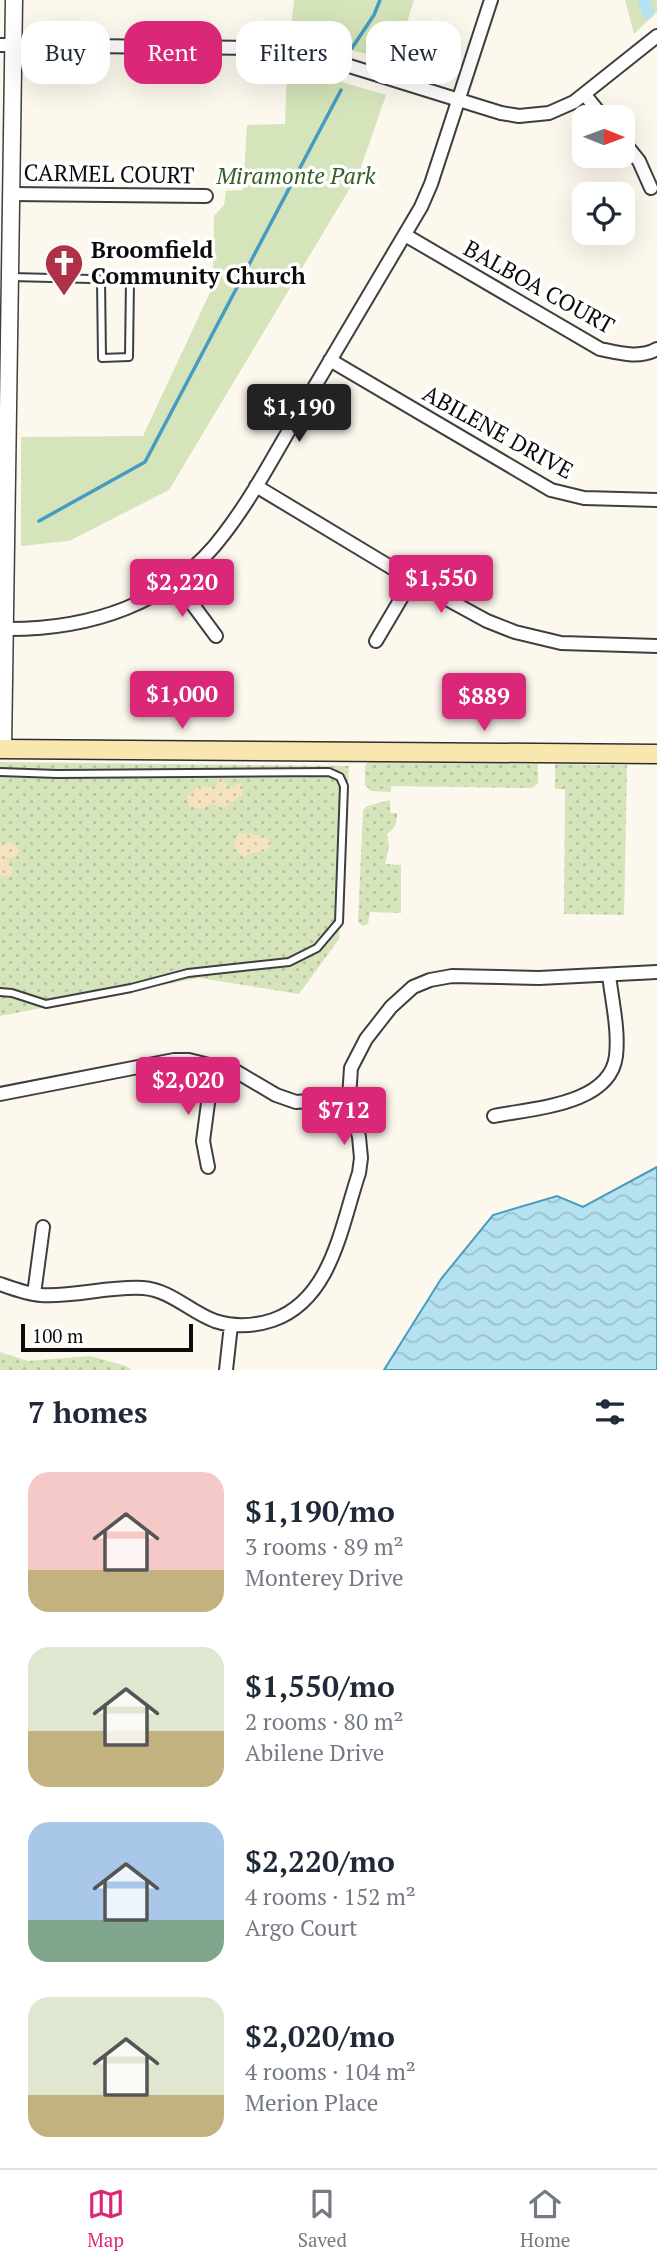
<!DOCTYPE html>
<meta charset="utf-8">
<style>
body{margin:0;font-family:"PT Serif",serif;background:#f6f6f7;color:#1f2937;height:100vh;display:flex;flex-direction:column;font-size:26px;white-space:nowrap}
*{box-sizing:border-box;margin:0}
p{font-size:23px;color:#747a83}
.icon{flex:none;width:38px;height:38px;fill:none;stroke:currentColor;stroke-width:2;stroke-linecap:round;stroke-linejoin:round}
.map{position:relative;height:1370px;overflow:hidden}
.details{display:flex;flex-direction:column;background:#fff;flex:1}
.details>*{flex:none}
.guide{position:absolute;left:21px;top:21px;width:616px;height:63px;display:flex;gap:14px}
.needle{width:46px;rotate:91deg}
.tools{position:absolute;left:572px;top:105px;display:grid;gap:14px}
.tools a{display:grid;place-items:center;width:63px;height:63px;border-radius:14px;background:#fff;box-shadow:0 7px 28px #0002;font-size:35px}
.scale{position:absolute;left:21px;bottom:18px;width:172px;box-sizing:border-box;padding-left:7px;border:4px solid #0c0c0c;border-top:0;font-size:19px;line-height:24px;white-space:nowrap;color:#0c0c0c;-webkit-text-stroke:5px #fff;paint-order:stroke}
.price{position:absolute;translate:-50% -60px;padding:0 16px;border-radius:7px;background:#db2777;color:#fff;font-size:23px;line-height:46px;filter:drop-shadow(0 2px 4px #0008)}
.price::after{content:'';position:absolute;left:50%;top:42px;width:21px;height:16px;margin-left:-10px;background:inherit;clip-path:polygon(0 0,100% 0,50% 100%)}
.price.current{background:#222;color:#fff}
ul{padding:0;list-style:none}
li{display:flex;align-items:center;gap:21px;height:175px;padding:0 28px}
li span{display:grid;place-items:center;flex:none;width:196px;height:140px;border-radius:21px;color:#555}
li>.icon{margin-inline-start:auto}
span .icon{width:84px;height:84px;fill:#fffc;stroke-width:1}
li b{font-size:30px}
h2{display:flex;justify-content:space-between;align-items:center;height:84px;padding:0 28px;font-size:30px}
.pill{padding:0 24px;border-radius:21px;background:#fff;box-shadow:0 7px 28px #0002;font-size:24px;line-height:63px}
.pill.current{background:#db2777;color:#fff}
.dock{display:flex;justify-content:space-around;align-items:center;height:98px;border-top:2px solid #e0e1e3;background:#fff;font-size:19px;color:#747a83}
.dock a{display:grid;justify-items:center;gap:4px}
.dock .current{color:#db2777}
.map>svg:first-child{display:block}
</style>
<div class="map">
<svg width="657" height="1370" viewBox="0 0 657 1370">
<defs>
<pattern id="grass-dots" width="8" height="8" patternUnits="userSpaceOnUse" patternTransform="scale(1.75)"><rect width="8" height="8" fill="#d5e4ba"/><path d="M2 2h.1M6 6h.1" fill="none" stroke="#b6c29f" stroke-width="1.8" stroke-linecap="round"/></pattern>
<pattern id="sand-dots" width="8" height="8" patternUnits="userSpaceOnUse" patternTransform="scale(1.75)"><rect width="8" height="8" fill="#f5e2be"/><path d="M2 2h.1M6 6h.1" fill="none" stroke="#d1c1a2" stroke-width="1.8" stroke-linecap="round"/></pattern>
<pattern id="water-waves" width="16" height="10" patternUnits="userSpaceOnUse" patternTransform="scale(1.75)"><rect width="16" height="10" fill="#b6e1f0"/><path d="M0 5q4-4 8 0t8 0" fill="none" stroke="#9bc0cd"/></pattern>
</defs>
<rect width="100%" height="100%" fill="#fdf8ed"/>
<!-- grass -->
<path fill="url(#grass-dots)" d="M 0,762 L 349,766 L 339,939 L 299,994 L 199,978 L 0,1016 Z
M 368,762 L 538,764 L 538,783 L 532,788 L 391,786 L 391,792 L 371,791 L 365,785 L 365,766 Z
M 555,764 L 627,765 L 624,915 L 564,914 L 565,789 L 555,789 Z
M 390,800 L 390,813 L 397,813 C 397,824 396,827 387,834 L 389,846 L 385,864 L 401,865 L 401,913 L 370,912 L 368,924 L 363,926 L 358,922 L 363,810 L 367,806 Z
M 0,1352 L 28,1361 L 90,1356 L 126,1366 L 132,1370 L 0,1370 Z"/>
<!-- sand -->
<path fill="url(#sand-dots)" d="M 217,778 L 226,783 L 229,789 L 238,783 L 242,785 L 244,790 L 242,795 L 225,808 L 211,804 L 201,809 L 190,806 L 186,796 L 198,786 L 214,787 L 218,783 Z
M 240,833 C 252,834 266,834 272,845 L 264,852 L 255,852 L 243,857 L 236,849 L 234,841 Z
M 0,843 L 13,843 L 20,851 L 15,857 L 6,859 L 13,869 L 11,876 L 0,876 Z"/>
<!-- park -->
<path fill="#d5e4ba" d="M 294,0 L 414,0 L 395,60 L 290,37 Z
M 625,0 L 657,0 L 657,12 L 634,34 Z
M 287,66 L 386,95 L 359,173 L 169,490 L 69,541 L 21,546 L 21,437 L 143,436 L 213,286 L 214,216 L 224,205 L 226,191 L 243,190 L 247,125 L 285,124 Z"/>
<!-- water -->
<path fill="url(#water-waves)" stroke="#449dc0" stroke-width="2" d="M 657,1167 L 657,1370 L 384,1370 L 441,1279 L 493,1215 L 557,1196 L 583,1207 Z"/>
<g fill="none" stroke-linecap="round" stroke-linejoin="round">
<!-- stream -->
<path stroke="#449dc0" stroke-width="3.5" d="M 352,48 L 374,15 L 380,0
M 39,521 L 145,462 L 341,90"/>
<!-- canal -->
<path stroke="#b6e1f0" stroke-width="12" d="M 644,0 L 648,13"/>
<!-- service casing -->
<g stroke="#3f3f3f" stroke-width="10">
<path id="service" d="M 12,277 L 130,280 L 129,357 L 102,358 L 101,280
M 0,772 L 57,774 L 329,772 L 340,777 L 344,786 L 339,922 L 317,948 L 289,962 L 188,973 L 131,988 L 46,1004 L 12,993 L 0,992"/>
</g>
<!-- minor casing -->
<g stroke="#3f3f3f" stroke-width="16">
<path id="minor" d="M 0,45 L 256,48 L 317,56 L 501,113 L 519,116 L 549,113 L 574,102 L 657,36
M 585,95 L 603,117
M 623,141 L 639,161 L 651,188
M 11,194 L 206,196
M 405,235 L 600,349 C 619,353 640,359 657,349
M 330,360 L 551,490 L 584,498 L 657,500
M 256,486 L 412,580 L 487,621 L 515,632 L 561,643 L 657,646
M 176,582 L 216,636
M 4,629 C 89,630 172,604 224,534 C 254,495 277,450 302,408 C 342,341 382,274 421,207 L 431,184 L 491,0
M 376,641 L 412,580
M 0,1094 L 174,1060 L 189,1060 L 237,1072 L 276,1095 L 296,1102 L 349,1098
M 494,1116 C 533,1108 610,1105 616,1056 C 619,1030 612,1001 609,975
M 208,1167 L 203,1141 L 213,1065
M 0,1284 C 14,1289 27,1294 41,1295 C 75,1297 109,1286 143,1288 C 171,1290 190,1312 215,1321 C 234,1327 255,1326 273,1320 C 332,1299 341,1226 359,1173 L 361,1158 L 359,1137 L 349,1098 L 351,1068 L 366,1039 L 391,1007 L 413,987 L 430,980 L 452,976 L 539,978 L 657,972
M 34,1294 L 43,1227
M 226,1370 L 231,1325"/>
</g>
<!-- tertiary casing -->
<g stroke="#3f3f3f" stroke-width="19">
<path id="tertiary" d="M 3,749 L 14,0"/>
</g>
<!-- secondary casing -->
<g stroke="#2e2e2e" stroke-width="21">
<path id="secondary" d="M 0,749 L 657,754"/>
</g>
<!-- service -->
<use href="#service" stroke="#fff" stroke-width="6"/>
<!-- minor -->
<use href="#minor" stroke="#fff" stroke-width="12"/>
<!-- tertiary -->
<use href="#tertiary" stroke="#fff" stroke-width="16"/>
<!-- secondary -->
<use href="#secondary" stroke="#f8e7ae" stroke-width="18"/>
</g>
<!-- icons -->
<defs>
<g id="church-pin" transform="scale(2.0125)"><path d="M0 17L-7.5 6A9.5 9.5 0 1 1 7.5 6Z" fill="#af3146" stroke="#fff"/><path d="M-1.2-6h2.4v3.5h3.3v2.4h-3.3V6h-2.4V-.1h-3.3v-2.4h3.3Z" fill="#fff"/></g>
</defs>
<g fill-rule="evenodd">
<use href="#church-pin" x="64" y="263"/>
</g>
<g text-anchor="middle" stroke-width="7" stroke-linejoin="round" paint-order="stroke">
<!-- street labels -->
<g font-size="23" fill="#0c0c0c" stroke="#fff">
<text transform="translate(109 174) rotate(1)" y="8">CARMEL COURT</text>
<text transform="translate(539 287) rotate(29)" y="8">BALBOA COURT</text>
<text transform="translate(498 432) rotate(29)" y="8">ABILENE DRIVE</text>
</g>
<!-- park labels -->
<g font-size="23" font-style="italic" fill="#365e23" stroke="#fff">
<text x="296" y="184">Miramonte Park</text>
</g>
<!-- poi labels -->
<g font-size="23" font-weight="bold" fill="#0c0c0c" stroke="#fff" text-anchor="start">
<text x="91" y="258">Broomfield<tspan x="91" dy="26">Community Church</tspan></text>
</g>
</g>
</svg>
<div class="tools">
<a><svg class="needle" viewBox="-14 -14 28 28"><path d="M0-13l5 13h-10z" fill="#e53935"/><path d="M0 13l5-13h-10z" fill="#747a83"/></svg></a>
<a><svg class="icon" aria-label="locate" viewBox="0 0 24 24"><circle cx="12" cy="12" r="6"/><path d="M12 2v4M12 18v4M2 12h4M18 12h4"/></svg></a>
</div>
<div class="scale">100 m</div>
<b class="price current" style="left:299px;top:444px">$1,190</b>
<b class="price" style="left:441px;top:615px">$1,550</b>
<b class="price" style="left:182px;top:619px">$2,220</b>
<b class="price" style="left:182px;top:731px">$1,000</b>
<b class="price" style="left:484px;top:733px">$889</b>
<b class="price" style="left:188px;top:1117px">$2,020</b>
<b class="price" style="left:344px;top:1147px">$712</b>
<div class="guide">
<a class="pill">Buy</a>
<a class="pill current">Rent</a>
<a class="pill">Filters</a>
<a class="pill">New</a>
</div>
</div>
<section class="details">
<h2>7 homes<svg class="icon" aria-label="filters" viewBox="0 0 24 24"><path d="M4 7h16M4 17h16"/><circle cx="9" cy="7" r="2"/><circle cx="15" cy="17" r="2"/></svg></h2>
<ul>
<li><span style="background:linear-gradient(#f6c9c9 70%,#c2b280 0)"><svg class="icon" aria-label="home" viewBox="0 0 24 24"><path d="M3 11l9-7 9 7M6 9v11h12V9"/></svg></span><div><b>$1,190/mo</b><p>3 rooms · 89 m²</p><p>Monterey Drive</p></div></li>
<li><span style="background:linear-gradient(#dfe7d0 60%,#c2b280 0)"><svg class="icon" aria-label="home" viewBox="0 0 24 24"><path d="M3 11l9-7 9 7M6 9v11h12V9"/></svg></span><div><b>$1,550/mo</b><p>2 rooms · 80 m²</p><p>Abilene Drive</p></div></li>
<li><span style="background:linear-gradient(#a9c7e8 70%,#7fa58c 0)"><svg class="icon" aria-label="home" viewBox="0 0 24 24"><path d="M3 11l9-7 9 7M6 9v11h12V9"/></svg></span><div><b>$2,220/mo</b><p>4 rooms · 152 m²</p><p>Argo Court</p></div></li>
<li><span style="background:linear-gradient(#dfe7d0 70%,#c2b280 0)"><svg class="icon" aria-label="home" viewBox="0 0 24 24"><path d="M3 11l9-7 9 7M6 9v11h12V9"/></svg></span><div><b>$2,020/mo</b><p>4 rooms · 104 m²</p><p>Merion Place</p></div></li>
</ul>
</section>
<nav class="dock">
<a class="current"><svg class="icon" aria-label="map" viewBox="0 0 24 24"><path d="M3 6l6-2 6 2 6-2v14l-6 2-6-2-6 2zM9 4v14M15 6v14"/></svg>Map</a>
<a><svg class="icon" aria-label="saved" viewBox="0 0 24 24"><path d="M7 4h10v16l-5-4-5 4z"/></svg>Saved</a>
<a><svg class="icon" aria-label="home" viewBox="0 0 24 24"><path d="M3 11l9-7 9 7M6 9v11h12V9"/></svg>Home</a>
</nav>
